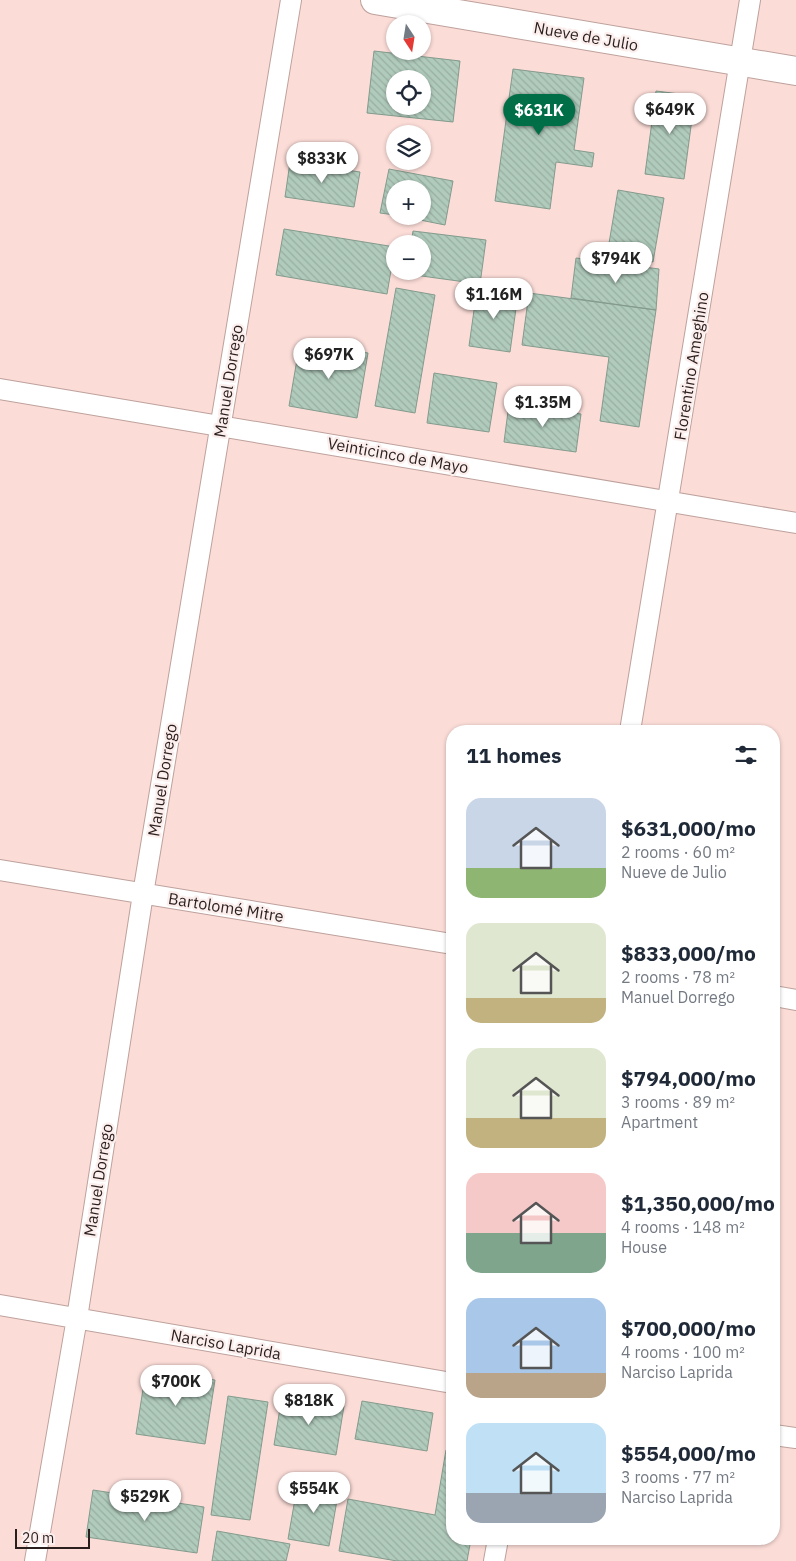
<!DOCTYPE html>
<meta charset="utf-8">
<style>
body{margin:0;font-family:"IBM Plex Sans",sans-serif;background:#f6f6f7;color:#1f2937;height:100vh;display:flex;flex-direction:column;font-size:19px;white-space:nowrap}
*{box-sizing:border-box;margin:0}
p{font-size:16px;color:#747a83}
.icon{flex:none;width:28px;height:28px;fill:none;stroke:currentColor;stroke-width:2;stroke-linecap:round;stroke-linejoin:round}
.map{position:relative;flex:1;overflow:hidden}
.drawer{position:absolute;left:446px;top:725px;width:334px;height:820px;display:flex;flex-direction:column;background:#fff;border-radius:20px;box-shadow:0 1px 4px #0004}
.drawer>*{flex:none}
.needle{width:32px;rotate:168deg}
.controls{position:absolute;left:386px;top:15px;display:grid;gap:10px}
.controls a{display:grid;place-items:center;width:45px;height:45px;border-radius:50%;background:#fff;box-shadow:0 1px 4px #0004;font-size:25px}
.scale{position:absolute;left:15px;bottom:12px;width:75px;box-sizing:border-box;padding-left:5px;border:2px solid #2a1f1d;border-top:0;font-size:14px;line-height:18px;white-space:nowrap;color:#2a1f1d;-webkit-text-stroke:4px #fbeeec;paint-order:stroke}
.price{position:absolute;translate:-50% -42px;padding:0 11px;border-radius:18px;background:#fff;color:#222;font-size:16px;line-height:32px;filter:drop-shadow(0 1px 2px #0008)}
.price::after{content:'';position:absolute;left:50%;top:30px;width:15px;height:11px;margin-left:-8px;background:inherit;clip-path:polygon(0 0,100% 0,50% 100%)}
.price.active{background:#006f48;color:#fff}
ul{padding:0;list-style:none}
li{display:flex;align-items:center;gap:15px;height:125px;padding:0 20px}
li span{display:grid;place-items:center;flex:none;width:140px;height:100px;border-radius:15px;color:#555}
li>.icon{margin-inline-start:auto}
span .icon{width:60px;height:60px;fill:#fffc;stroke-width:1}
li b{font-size:21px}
h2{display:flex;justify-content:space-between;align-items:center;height:60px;padding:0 20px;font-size:21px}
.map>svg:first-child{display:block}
</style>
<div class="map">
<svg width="796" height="1561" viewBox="0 0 796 1561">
<defs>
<pattern id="building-back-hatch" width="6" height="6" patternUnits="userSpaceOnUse" patternTransform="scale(1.25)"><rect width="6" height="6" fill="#b0cbbc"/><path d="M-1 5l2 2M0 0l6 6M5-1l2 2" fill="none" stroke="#98aea1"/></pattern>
</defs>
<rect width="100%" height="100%" fill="#fbdcd7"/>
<!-- building -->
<path fill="url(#building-back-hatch)" stroke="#839b8d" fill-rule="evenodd" d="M 374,51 L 460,61 L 453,122 L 367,113 ZM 395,79 L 422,79 L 422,106 L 395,106 Z
M 513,69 L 584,78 L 574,150 L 594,153 L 592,167 L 556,162 L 550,209 L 495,201 Z
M 656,91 L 695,96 L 684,179 L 645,174 Z
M 290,162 L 360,172 L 354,207 L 285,197 Z
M 389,169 L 453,181 L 445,225 L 400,216 L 422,216 L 422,189 L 395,189 L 395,215 L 380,213 Z
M 618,190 L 664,198 L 653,262 L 607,255 Z
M 284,229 L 395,247 L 387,294 L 276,275 Z
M 413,231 L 486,240 L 480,284 L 407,274 L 407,271 L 422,271 L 422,244 L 411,244 Z
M 576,258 L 659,269 L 656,310 L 571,298 Z
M 396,288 L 435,295 L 415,413 L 375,406 Z
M 477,289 L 518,294 L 510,352 L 469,346 Z
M 529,293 L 656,310 L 639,427 L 600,421 L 609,357 L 522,345 Z
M 300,342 L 368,353 L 357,418 L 289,406 Z
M 434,373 L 497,383 L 489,432 L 427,423 Z
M 509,404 L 581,414 L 576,452 L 504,442 Z
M 146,1370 L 215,1380 L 205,1444 L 136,1434 Z
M 228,1396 L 268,1402 L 250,1520 L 211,1515 Z
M 282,1396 L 344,1406 L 336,1455 L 274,1445 Z
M 362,1401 L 433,1413 L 427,1451 L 355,1439 Z
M 446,1450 L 452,1451 L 452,1539 L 471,1539 L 467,1561 L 397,1561 L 339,1551 L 348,1499 L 435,1515 Z
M 298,1482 L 339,1489 L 329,1546 L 288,1539 Z
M 93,1490 L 204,1507 L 197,1553 L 86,1537 Z
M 217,1531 L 290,1544 L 286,1561 L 212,1561 Z"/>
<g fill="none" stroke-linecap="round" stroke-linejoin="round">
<!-- minor casing -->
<g stroke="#bea19c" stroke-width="22">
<path id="minor" d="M 0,389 L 796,523
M 630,731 L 750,0
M 0,870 L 452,944
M 774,996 L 796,1000
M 0,1305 L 452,1383
M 774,1435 L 796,1438
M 35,1561 L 77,1318 L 143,894 L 291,0
M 494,1561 L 498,1539"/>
</g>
<!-- primary casing -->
<g stroke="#bea19c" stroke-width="30">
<path id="primary" d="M 375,0 L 796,71"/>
</g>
<!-- minor -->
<use href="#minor" stroke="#fff" stroke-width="20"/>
<!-- primary -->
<use href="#primary" stroke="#fff" stroke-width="28"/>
</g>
<g text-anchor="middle" stroke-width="4.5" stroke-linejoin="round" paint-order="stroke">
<!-- street labels -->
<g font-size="16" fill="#2a1f1d" stroke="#fbeeec">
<text transform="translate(586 36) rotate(10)" y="6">Nueve de Julio</text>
<text transform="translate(691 366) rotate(-81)" y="6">Florentino Ameghino</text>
<text transform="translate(228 381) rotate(-81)" y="6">Manuel Dorrego</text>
<text transform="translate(398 455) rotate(10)" y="6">Veinticinco de Mayo</text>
<text transform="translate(162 780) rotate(-81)" y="6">Manuel Dorrego</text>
<text transform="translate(226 907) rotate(9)" y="6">Bartolomé Mitre</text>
<text transform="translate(98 1180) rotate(-81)" y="6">Manuel Dorrego</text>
<text transform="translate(226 1344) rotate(10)" y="6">Narciso Laprida</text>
</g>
</g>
</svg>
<div class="controls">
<a><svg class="needle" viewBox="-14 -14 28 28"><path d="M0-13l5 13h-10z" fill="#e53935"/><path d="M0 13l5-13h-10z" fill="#747a83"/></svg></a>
<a><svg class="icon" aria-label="locate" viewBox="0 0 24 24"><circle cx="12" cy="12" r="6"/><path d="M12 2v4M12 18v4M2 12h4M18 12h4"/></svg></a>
<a><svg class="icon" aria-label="layers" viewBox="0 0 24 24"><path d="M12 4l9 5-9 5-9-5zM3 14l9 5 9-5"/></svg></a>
<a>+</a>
<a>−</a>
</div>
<div class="scale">20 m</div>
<b class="price" style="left:670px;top:135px">$649K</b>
<b class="price active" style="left:539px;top:136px">$631K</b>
<b class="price" style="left:322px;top:184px">$833K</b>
<b class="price" style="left:616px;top:284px">$794K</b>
<b class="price" style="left:494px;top:320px">$1.16M</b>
<b class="price" style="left:329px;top:380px">$697K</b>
<b class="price" style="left:543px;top:428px">$1.35M</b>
<b class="price" style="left:176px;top:1407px">$700K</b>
<b class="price" style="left:309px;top:1426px">$818K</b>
<b class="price" style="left:314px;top:1514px">$554K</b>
<b class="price" style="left:145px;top:1522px">$529K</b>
<section class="drawer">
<h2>11 homes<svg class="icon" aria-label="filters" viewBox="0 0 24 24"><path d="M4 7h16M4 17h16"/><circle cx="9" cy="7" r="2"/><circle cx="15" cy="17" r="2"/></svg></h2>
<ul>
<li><span style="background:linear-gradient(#c9d6e8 70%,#8fb573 0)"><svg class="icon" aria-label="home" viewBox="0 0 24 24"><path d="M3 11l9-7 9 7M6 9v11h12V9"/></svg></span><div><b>$631,000/mo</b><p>2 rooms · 60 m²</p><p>Nueve de Julio</p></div></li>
<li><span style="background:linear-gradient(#dfe7d0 75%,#c2b280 0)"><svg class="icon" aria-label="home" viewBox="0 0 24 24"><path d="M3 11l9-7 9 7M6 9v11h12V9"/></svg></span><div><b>$833,000/mo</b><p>2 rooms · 78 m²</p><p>Manuel Dorrego</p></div></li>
<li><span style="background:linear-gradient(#dfe7d0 70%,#c2b280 0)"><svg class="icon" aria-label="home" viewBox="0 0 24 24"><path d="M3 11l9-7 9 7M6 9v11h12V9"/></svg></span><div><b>$794,000/mo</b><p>3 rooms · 89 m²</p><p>Apartment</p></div></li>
<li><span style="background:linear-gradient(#f6c9c9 60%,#7fa58c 0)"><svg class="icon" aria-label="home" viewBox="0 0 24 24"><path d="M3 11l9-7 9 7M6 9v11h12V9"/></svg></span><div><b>$1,350,000/mo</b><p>4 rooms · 148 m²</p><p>House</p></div></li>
<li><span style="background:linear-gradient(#a9c7e8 75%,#b9a48a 0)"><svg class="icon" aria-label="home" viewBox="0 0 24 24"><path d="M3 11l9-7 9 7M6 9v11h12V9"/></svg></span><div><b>$700,000/mo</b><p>4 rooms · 100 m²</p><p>Narciso Laprida</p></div></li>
<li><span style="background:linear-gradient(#bfe0f5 70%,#9aa5b1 0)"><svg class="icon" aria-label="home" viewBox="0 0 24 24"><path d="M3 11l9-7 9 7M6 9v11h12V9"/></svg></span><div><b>$554,000/mo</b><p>3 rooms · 77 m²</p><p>Narciso Laprida</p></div></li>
</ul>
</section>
</div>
